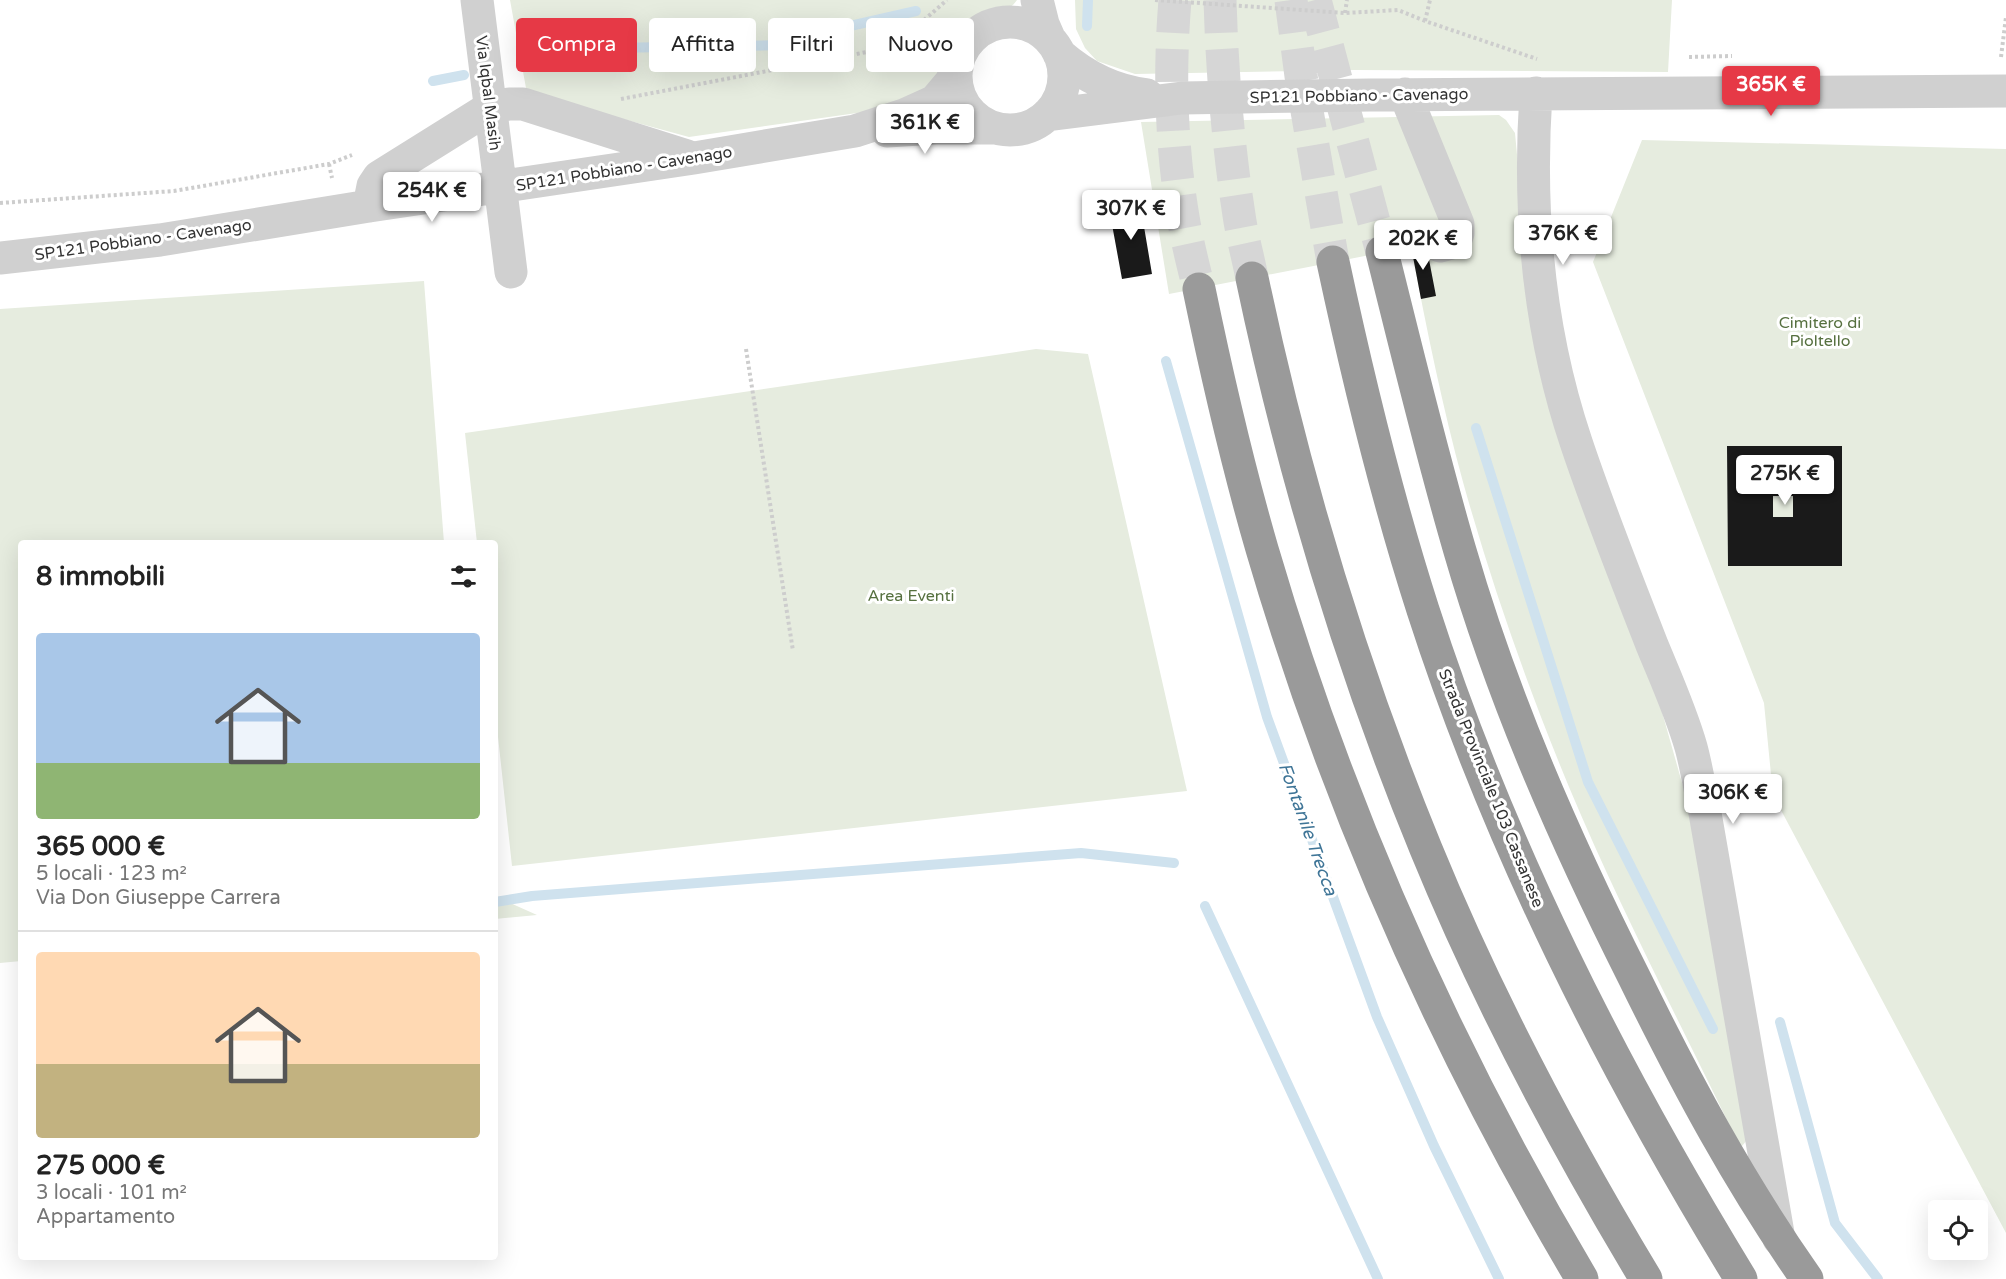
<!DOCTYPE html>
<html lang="it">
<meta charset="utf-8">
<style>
body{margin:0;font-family:"Varela Round",sans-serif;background:#f2f2f2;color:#222;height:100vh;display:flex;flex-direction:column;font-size:22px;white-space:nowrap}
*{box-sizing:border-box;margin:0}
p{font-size:20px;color:#767676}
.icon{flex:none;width:33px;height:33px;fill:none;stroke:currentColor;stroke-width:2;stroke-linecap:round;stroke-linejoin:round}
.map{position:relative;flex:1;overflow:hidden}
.side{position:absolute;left:18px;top:540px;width:480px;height:720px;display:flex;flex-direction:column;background:#fff;border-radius:6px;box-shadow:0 6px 24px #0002}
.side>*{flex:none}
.guide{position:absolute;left:516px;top:18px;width:570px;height:54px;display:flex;gap:12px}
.controls{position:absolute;left:1928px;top:1200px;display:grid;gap:12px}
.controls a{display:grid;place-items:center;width:60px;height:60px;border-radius:6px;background:#fff;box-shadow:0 6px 24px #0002;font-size:30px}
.price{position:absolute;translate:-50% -51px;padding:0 14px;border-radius:6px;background:#fff;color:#222;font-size:20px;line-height:39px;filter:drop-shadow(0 2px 3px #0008)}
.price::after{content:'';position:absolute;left:50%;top:36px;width:18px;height:14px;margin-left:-9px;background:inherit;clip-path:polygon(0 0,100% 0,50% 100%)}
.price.current{background:#e63946;color:#fff}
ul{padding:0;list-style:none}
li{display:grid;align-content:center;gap:12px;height:318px;padding:0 18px}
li+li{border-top:2px solid #e0e0e0}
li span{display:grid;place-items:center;height:186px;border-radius:6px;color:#555}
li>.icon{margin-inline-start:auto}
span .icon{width:108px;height:108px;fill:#fffc;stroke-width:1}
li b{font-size:26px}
h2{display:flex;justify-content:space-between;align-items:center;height:72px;padding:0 18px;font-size:26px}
.tag{padding:0 21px;border-radius:6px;background:#fff;box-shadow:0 6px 24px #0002;font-size:21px;line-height:54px}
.tag.current{background:#e63946;color:#fff}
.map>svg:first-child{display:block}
</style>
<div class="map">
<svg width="2006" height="1279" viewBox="0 0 2006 1279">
<rect width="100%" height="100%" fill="#fff"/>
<!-- green -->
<path fill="#e6ecdf" d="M 510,0 L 1017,0 C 1007,14 995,14 981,22 C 957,35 950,60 941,84 L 878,110 L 689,137 L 553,100 L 526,88 Z
M 1075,0 L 1672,0 L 1668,72 L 1355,70 L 1135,74 L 1097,61 L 1085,48 L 1076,29 Z
M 1499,115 L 1506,120 L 1515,133 L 1523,220 L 1688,804 L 1747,1140 L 1742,1146 L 1739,1145 C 1682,1026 1620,909 1569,787 C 1528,688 1492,586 1463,482 C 1442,405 1426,326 1411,247 L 1169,294 L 1141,122 Z
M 1642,140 L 2006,149 L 2006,1233 L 1773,795 L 1764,703 L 1593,262 Z
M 424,281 L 444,543 L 21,543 L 21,961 L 0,963 L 0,309 Z
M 1036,349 L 1088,354 L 1187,791 L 512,866 L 495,709 L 495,543 L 477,543 L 465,433 Z
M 495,896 L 537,915 L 495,919 Z"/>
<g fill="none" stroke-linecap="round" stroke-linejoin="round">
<!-- stream -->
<path stroke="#cfe2ee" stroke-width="10" d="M 1087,26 L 1088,0
M 521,65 L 608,48 L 787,45 L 806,36 L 916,11
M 433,81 L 464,75
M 1166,361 L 1267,717 L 1377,1017 L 1434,1146 L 1499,1279
M 1476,428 L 1588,782 L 1713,1029
M 495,902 L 532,896 L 1081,853 L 1174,863
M 1205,906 L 1378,1279
M 1780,1022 L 1835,1223 L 1878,1279"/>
</g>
<!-- building -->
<path fill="#1a1a1a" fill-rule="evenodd" d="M 1140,203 L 1152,274 L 1122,279 L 1109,208 Z
M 1426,244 L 1436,296 L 1421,299 L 1411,246 Z
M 1727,446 L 1842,446 L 1842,566 L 1728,566 ZM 1773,496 L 1793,496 L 1793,517 L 1773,517 Z"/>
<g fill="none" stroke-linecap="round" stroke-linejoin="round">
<!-- highway-tunnel -->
<path stroke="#d6d6d6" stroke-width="33" stroke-dasharray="33 16" stroke-linecap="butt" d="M 1175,0 C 1169,72 1171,145 1183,217 C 1187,241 1193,265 1199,289
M 1220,0 C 1222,71 1228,144 1239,215 C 1242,236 1248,257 1252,278
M 1291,0 L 1301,76 L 1333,262
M 1315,0 L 1382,252"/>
<!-- path -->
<path stroke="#cdcdcd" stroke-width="4" stroke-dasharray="3 3" stroke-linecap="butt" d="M 1155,0 L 1345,13 L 1398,10 L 1425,21 L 1537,59
M 1345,13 L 1347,0
M 1425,21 L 1430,0
M 1689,57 L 1732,56
M 2001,57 L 2006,17
M 621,99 L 893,47 L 947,0
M 329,164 L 332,178
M 0,203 L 174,191 L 329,164 L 352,155
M 746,349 L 793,651"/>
<!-- minor -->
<path stroke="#d0d0d0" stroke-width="33" d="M 477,0 L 511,272
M 1037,0 L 1043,24 L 1050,40
M956 76a54 54 0 1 1 108 0a54 54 0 1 1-108 0Z
M 1059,54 C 1084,76 1114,91 1147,95
M 1536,93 C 1528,211 1538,329 1576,442 C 1599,511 1626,578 1652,645 C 1666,679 1681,712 1691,747 C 1697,769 1700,791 1705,813 L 1779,1239
M 1405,94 L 1458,224 L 1458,233 L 1455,242 L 1440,246
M 1047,115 L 1182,98 L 1370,95 L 2006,91
M 887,131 L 936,128 L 995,128
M 369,206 L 373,186 L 379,177 L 491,107 L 509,104 L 523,104 L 687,156
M 0,258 L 160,240 L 369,206 L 694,158 L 855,131 L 904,115 L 935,101 L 951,82 L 957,68"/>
<!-- highway -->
<path stroke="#9a9a9a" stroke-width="33" d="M 1382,252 C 1407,352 1431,452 1460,551 C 1503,699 1565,840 1634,977 C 1686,1083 1739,1182 1807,1279
M 1333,262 C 1358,379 1386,495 1423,610 C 1499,846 1612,1068 1741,1279
M 1252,278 C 1293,473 1350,664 1426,849 C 1487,998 1563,1141 1646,1279
M 1199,289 C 1217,376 1237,463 1262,549 C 1337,805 1446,1050 1582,1279"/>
</g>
<!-- trees -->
<circle fill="#a2b095" cx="542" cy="37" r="9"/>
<g text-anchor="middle" stroke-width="6" stroke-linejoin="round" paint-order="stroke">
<!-- street labels -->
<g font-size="16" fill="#333" stroke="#fff">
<text transform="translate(489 93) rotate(83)" y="6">Via Iqbal Masih</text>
<text transform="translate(1359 95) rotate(-1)" y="6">SP121 Pobbiano - Cavenago</text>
<text transform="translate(624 168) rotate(-9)" y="6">SP121 Pobbiano - Cavenago</text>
<text transform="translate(143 239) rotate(-8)" y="6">SP121 Pobbiano - Cavenago</text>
<text transform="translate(1492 788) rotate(68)" y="6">Strada Provinciale 103 Cassanese</text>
</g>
<!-- park labels -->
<g font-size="16" fill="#56703f" stroke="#fff">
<text x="1820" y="328">Cimitero di<tspan x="1820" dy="18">Pioltello</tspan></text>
<text x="911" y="601">Area Eventi</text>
</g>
<!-- water labels -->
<g font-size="18" font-style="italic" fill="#3f7597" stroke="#fff">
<text transform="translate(1308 829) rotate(70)" y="6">Fontanile Trecca</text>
</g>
</g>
</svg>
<div class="controls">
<a><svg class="icon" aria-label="locate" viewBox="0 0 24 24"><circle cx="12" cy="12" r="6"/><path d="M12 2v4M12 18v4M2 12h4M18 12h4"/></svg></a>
</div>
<b class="price current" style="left:1771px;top:117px">365K €</b>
<b class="price" style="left:925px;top:155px">361K €</b>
<b class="price" style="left:432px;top:223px">254K €</b>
<b class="price" style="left:1131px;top:241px">307K €</b>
<b class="price" style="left:1563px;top:266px">376K €</b>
<b class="price" style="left:1423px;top:271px">202K €</b>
<b class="price" style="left:1785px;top:506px">275K €</b>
<b class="price" style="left:1733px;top:825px">306K €</b>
<div class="guide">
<a class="tag current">Compra</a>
<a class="tag">Affitta</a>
<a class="tag">Filtri</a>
<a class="tag">Nuovo</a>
</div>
<section class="side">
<h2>8 immobili<svg class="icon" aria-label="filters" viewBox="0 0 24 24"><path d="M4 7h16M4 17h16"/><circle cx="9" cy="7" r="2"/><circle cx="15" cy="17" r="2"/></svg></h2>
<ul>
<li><span style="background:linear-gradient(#a9c7e8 70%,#8fb573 0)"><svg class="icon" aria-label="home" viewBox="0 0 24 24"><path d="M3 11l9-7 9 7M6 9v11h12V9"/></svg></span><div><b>365 000 €</b><p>5 locali · 123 m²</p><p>Via Don Giuseppe Carrera</p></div></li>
<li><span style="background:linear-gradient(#ffd9b3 60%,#c2b280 0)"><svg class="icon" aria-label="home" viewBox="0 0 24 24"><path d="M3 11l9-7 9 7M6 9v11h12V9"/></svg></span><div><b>275 000 €</b><p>3 locali · 101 m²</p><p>Appartamento</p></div></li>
</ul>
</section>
</div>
